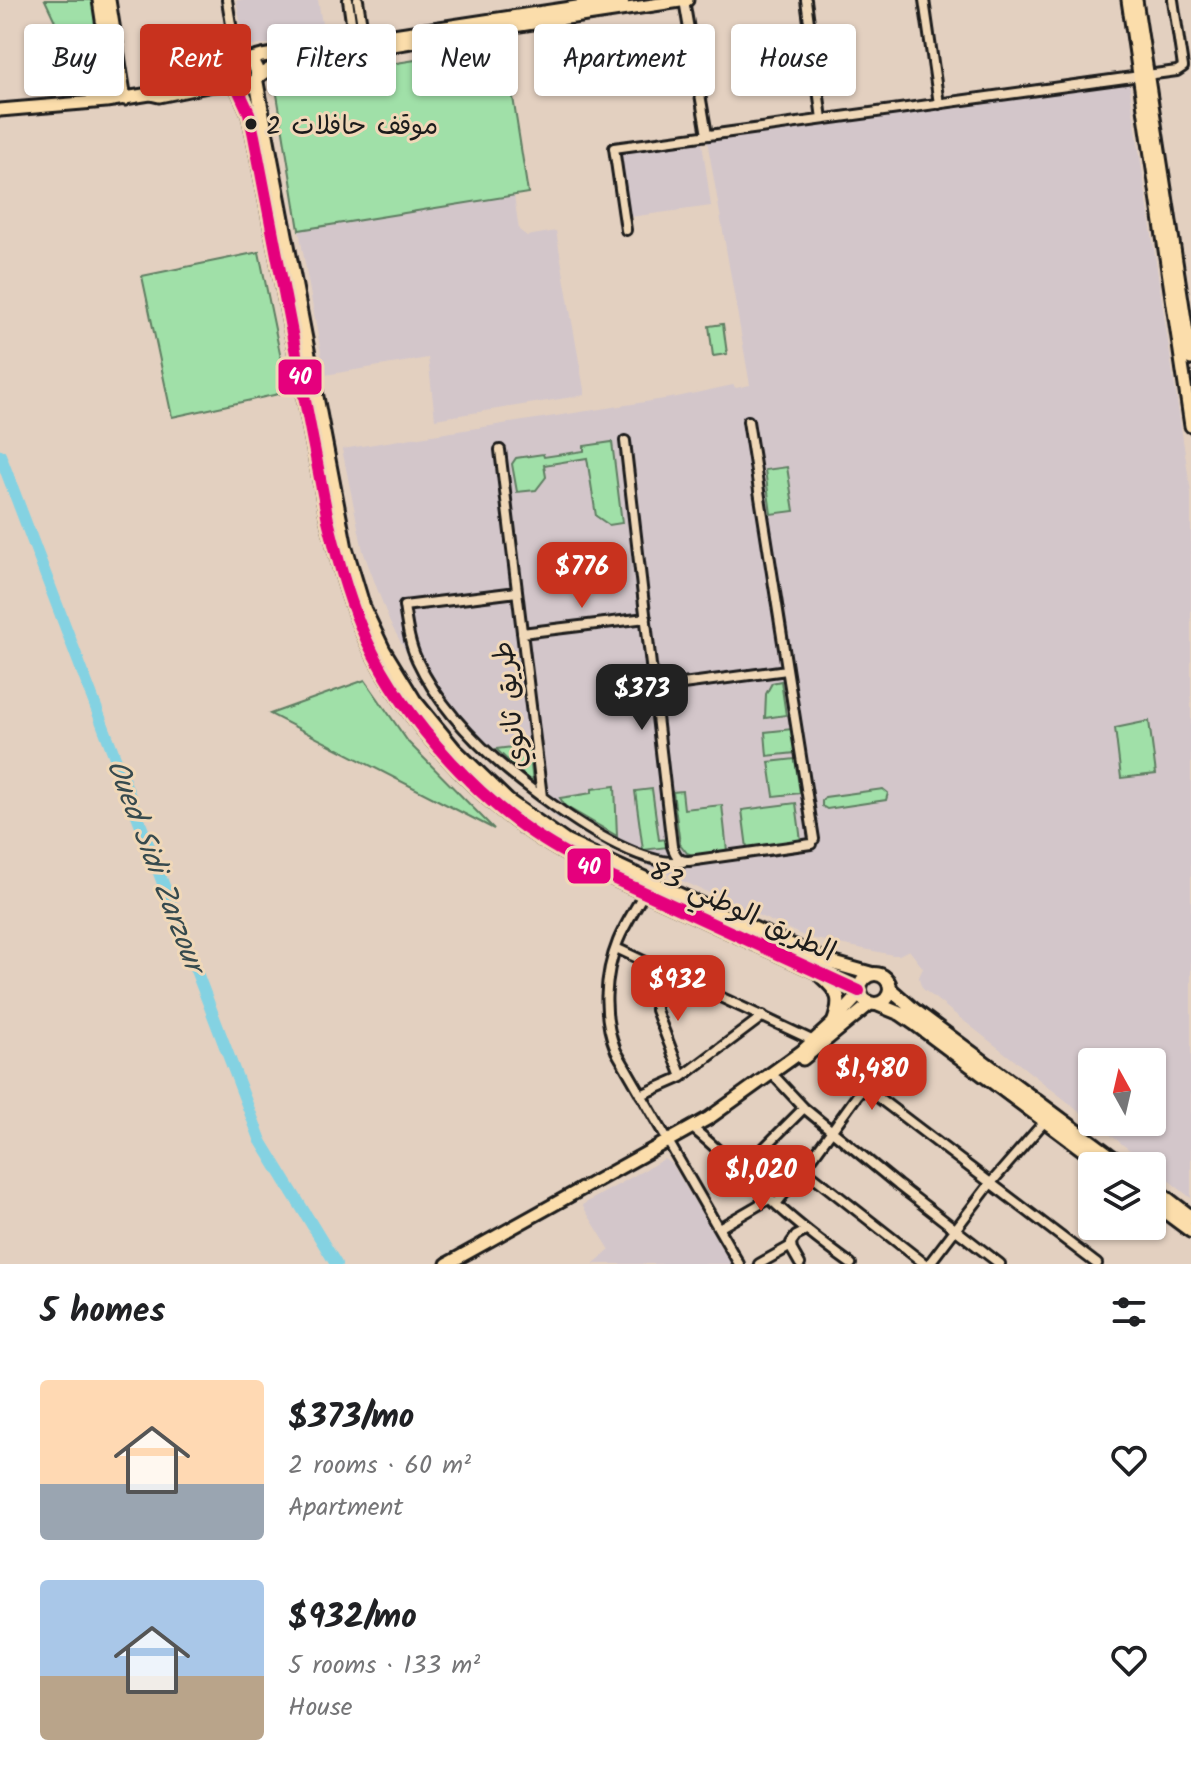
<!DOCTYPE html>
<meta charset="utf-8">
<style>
body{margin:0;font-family:Kalam,"Playpen Sans Arabic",sans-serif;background:#f2f2f2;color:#202124;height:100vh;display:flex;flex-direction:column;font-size:30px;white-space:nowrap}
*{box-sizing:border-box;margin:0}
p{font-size:26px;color:#757577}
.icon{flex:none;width:44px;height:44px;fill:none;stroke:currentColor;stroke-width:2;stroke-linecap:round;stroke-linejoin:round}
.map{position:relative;height:1264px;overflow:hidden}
.drawer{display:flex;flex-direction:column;background:#fff;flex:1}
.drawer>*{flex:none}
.hud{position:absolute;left:24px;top:24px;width:1144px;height:72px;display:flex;gap:16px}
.needle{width:52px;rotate:352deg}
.tools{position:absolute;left:1078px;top:1048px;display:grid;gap:16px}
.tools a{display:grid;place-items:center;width:88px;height:88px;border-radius:8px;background:#fff;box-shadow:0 2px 6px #0004;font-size:40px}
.price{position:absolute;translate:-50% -68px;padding:0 18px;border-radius:16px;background:#c8321e;color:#fff;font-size:26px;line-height:52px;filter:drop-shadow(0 2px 4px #0008)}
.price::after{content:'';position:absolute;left:50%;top:48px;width:24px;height:18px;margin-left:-12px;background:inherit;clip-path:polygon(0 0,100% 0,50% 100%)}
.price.on{background:#222;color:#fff}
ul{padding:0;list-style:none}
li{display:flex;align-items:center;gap:24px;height:200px;padding:0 40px}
li span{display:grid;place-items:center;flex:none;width:224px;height:160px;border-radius:8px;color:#555}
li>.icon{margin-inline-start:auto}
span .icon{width:96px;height:96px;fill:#fffc;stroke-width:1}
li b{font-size:34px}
h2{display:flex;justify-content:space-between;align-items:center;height:96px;padding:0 40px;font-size:34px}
.pill{padding:0 28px;border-radius:8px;background:#fff;box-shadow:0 2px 6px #0004;font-size:28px;line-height:72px}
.pill.on{background:#c8321e;color:#fff}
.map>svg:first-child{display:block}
</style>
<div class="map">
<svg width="1191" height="1264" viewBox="0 0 1191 1264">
<rect width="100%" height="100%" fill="#e3d0c0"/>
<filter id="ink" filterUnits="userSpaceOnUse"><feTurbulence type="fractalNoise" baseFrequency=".0125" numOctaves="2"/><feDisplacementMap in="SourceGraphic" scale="16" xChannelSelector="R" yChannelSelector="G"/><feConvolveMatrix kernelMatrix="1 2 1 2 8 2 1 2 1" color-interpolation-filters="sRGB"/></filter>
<g filter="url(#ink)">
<!-- built -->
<path fill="#d3c6ca" d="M 236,0 L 318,0 L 324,36 L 245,47 Z
M 1129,83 L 1191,493 L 1191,1198 L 1094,1122 L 1152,1122 L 1152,1062 L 1092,1062 L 1092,1121 L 923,989 L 920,983 L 919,977 L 923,968 L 909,950 L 899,955 L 893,955 L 806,937 L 632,858 L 557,818 L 513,783 L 463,732 L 422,680 L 390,623 L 363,551 L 342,449 L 677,397 L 733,385 L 736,388 L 750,385 L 707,140 Z
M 702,142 L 711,206 L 630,217 L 621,153 Z
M 514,195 L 519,230 L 527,236 L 556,231 L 585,395 L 435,419 L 428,358 L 325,375 L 299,230 Z
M 664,1159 L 673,1165 L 731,1264 L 594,1264 L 594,1263 L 610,1250 L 582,1205 Z"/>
<!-- green -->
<path fill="#a0e0a8" stroke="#5e7e62" stroke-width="2" d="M 45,0 L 91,0 L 106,51 L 87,89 Z
M 505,46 L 528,193 L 299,230 L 275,82 Z
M 259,252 L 288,392 L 172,417 L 142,276 Z
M 723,324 L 727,354 L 713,356 L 709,326 Z
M 612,442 L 622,523 L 609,525 L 596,516 L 587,458 L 544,465 L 546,477 L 536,490 L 517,492 L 512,464 L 516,458 L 543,454 L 544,457 L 584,451 L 584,446 Z
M 787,467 L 794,511 L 771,514 L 765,470 Z
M 365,680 L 409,743 L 494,829 L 270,714 Z
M 781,681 L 786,715 L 765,718 L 766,694 L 772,683 Z
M 1149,721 L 1156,774 L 1121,778 L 1115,728 Z
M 792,729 L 795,753 L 767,756 L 765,732 Z
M 529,745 L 533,784 L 496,749 Z
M 795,759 L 800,793 L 774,796 L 769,762 Z
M 615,786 L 617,836 L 565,806 L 560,798 L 592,793 L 592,789 Z
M 652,789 L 659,840 L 667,839 L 668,847 L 643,850 L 635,791 Z
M 883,789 L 888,793 L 886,800 L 827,809 L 822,806 L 822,801 L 825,797 Z
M 682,791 L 684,809 L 722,805 L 727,851 L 692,855 L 687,853 L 680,844 L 673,792 Z
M 796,803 L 801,841 L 747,848 L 742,810 Z"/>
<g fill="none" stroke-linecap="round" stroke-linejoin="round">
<!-- river -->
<path stroke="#84d2e2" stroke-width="12" d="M 0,455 L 261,1141 L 336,1264"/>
<!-- minor casing -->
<g stroke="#1c1c1c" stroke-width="14">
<path id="minor" d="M 227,0 L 237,61
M 348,0 L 354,43
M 358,0 L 365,45
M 684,0 L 707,135
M 806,0 L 822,119
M 924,0 L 939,104
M 1147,75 L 1177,71 L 1183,67 L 1173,0
M 626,230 L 614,148 L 1140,76
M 748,421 L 814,839
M 625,441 L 672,846 C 675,855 679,862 689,861 L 811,844
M 500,450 L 542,797 C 577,823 639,866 683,862
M 517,592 L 404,606 C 407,625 409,643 417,660 C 443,716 494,762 542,797
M 522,633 L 646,618
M 653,688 L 787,670
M 645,891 C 636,908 625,924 618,941 C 604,976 602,1016 616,1051 L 739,1264
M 616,948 L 814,1041
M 663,969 L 656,994 L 656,1010 L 682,1077
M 777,1079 L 804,1108 L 898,1185 L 1000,1264
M 641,1095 L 682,1077 L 763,1016
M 696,1131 C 722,1152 744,1176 769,1198 C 795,1222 822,1243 851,1264
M 804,1169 L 925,1264
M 741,1171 L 804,1108
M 776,1204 L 804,1169 L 859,1093 L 867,1089 L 1097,1264
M 719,1228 L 769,1199
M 759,1264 L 791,1246
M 800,1264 L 792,1250 L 791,1243 L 796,1236 L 806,1231
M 929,1264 L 990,1184 L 1045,1121"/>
</g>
<!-- major casing -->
<g stroke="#1c1c1c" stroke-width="17">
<path id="major" d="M 99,0 L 114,100
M 109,0 L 125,99
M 1128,0 L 1191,426
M 1136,0 L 1191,359
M 247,60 L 262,56 L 354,41 L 623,0
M 257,78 C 269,67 282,64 297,61 L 447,36 L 687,0
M 150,94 L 156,88 L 230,68
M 0,110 L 106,101 L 150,94 L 159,96 L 213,85 L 228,84 L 235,86
M 803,1059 L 870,1004
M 447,1264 L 709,1118 L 801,1052 L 834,1022 L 860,994"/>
</g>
<!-- highway casing -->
<g stroke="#1c1c1c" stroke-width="18">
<path id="highway" d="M229 74a14 14 0 1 1 28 0a14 14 0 1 1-28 0Z
M 256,80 L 345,546 L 364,609 L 384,651 L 414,700 L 454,749 L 508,801 L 566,842 L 712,910 L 829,962 L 872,974
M 237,87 L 249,113 L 254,136 L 328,520 C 337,556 346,591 360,625 C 393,706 471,795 545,841 C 567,855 591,867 615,879 L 859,991
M860 989a15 15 0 1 1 30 0a15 15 0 1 1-30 0Z
M 821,976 C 840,993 842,999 834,1022
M 890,989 L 914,1010 L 1124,1166
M 879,1005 L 901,1014 L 914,1023 L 1105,1166
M 1152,1187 L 1191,1217
M 1152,1202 L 1191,1231"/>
</g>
<!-- minor -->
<use href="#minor" stroke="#f0d8b8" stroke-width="8"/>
<!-- major -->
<use href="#major" stroke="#fbddab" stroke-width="11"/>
<!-- highway -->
<use href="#highway" stroke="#fbddab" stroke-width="12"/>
<!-- bus-1 casing -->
<g stroke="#f0d8b8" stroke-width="18">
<path id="bus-1" d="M 237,87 L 249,113 L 254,136 L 328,520 C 337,556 346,591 360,625 C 393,706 471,795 545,841 C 567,855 591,867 615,879 L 859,991"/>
</g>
<!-- bus-1 -->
<use href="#bus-1" stroke="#e5007d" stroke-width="12"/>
</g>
</g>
<!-- markers -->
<circle fill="#1c1c1c" stroke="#f0d8b8" stroke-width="3" cx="251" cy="124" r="7"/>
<g text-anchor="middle" stroke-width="6" stroke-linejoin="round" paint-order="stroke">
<!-- bus labels -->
<g font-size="26" fill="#1c1c1c" stroke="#f0d8b8" text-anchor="start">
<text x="266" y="134">موقف حافلات 2</text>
</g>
<!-- street labels -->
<g font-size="28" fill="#1c1c1c" stroke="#f0d8b8">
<text transform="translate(509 705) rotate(-97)" y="10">طريق ثانوي</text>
<text transform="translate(743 910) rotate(25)" y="10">الطريق الوطني 83</text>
</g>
<!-- water labels -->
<g font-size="30" font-style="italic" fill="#364a4e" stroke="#f0d8b8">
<text transform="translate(156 865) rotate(69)" y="10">Oued Sidi Zarzour</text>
</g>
</g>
<g stroke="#f0d8b8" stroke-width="3">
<rect x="277" y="358" width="46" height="38" rx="8" fill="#e5007d"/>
<rect x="566" y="847" width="46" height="38" rx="8" fill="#e5007d"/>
</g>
<g font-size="22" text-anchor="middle" font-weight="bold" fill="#fff">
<text x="300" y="384">40</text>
<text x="589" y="874">40</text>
</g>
</svg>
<div class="tools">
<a><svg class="needle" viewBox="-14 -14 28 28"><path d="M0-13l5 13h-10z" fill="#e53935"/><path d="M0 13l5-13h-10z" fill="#757577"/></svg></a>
<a><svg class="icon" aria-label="layers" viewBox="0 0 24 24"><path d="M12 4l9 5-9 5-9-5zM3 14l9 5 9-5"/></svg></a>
</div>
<b class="price" style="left:582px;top:610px">$776</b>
<b class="price on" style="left:642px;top:732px">$373</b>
<b class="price" style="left:678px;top:1023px">$932</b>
<b class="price" style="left:872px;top:1112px">$1,480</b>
<b class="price" style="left:761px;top:1213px">$1,020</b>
<div class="hud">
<a class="pill">Buy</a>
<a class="pill on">Rent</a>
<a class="pill">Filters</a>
<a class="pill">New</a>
<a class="pill">Apartment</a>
<a class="pill">House</a>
</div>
</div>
<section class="drawer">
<h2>5 homes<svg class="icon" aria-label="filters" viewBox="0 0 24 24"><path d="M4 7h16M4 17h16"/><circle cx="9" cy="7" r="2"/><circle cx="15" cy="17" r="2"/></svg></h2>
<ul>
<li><span style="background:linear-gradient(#ffd9b3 65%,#9aa5b1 0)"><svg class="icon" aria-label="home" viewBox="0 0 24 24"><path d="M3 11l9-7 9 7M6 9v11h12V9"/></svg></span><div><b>$373/mo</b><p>2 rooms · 60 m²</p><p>Apartment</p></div><svg class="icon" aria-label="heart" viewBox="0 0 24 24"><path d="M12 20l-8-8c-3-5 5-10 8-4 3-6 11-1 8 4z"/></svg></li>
<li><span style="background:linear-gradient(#a9c7e8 60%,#b9a48a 0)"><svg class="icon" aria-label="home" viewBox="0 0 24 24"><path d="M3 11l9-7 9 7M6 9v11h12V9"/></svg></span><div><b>$932/mo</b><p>5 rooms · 133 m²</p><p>House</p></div><svg class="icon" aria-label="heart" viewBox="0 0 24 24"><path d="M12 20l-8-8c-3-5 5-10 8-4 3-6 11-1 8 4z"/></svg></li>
</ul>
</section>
